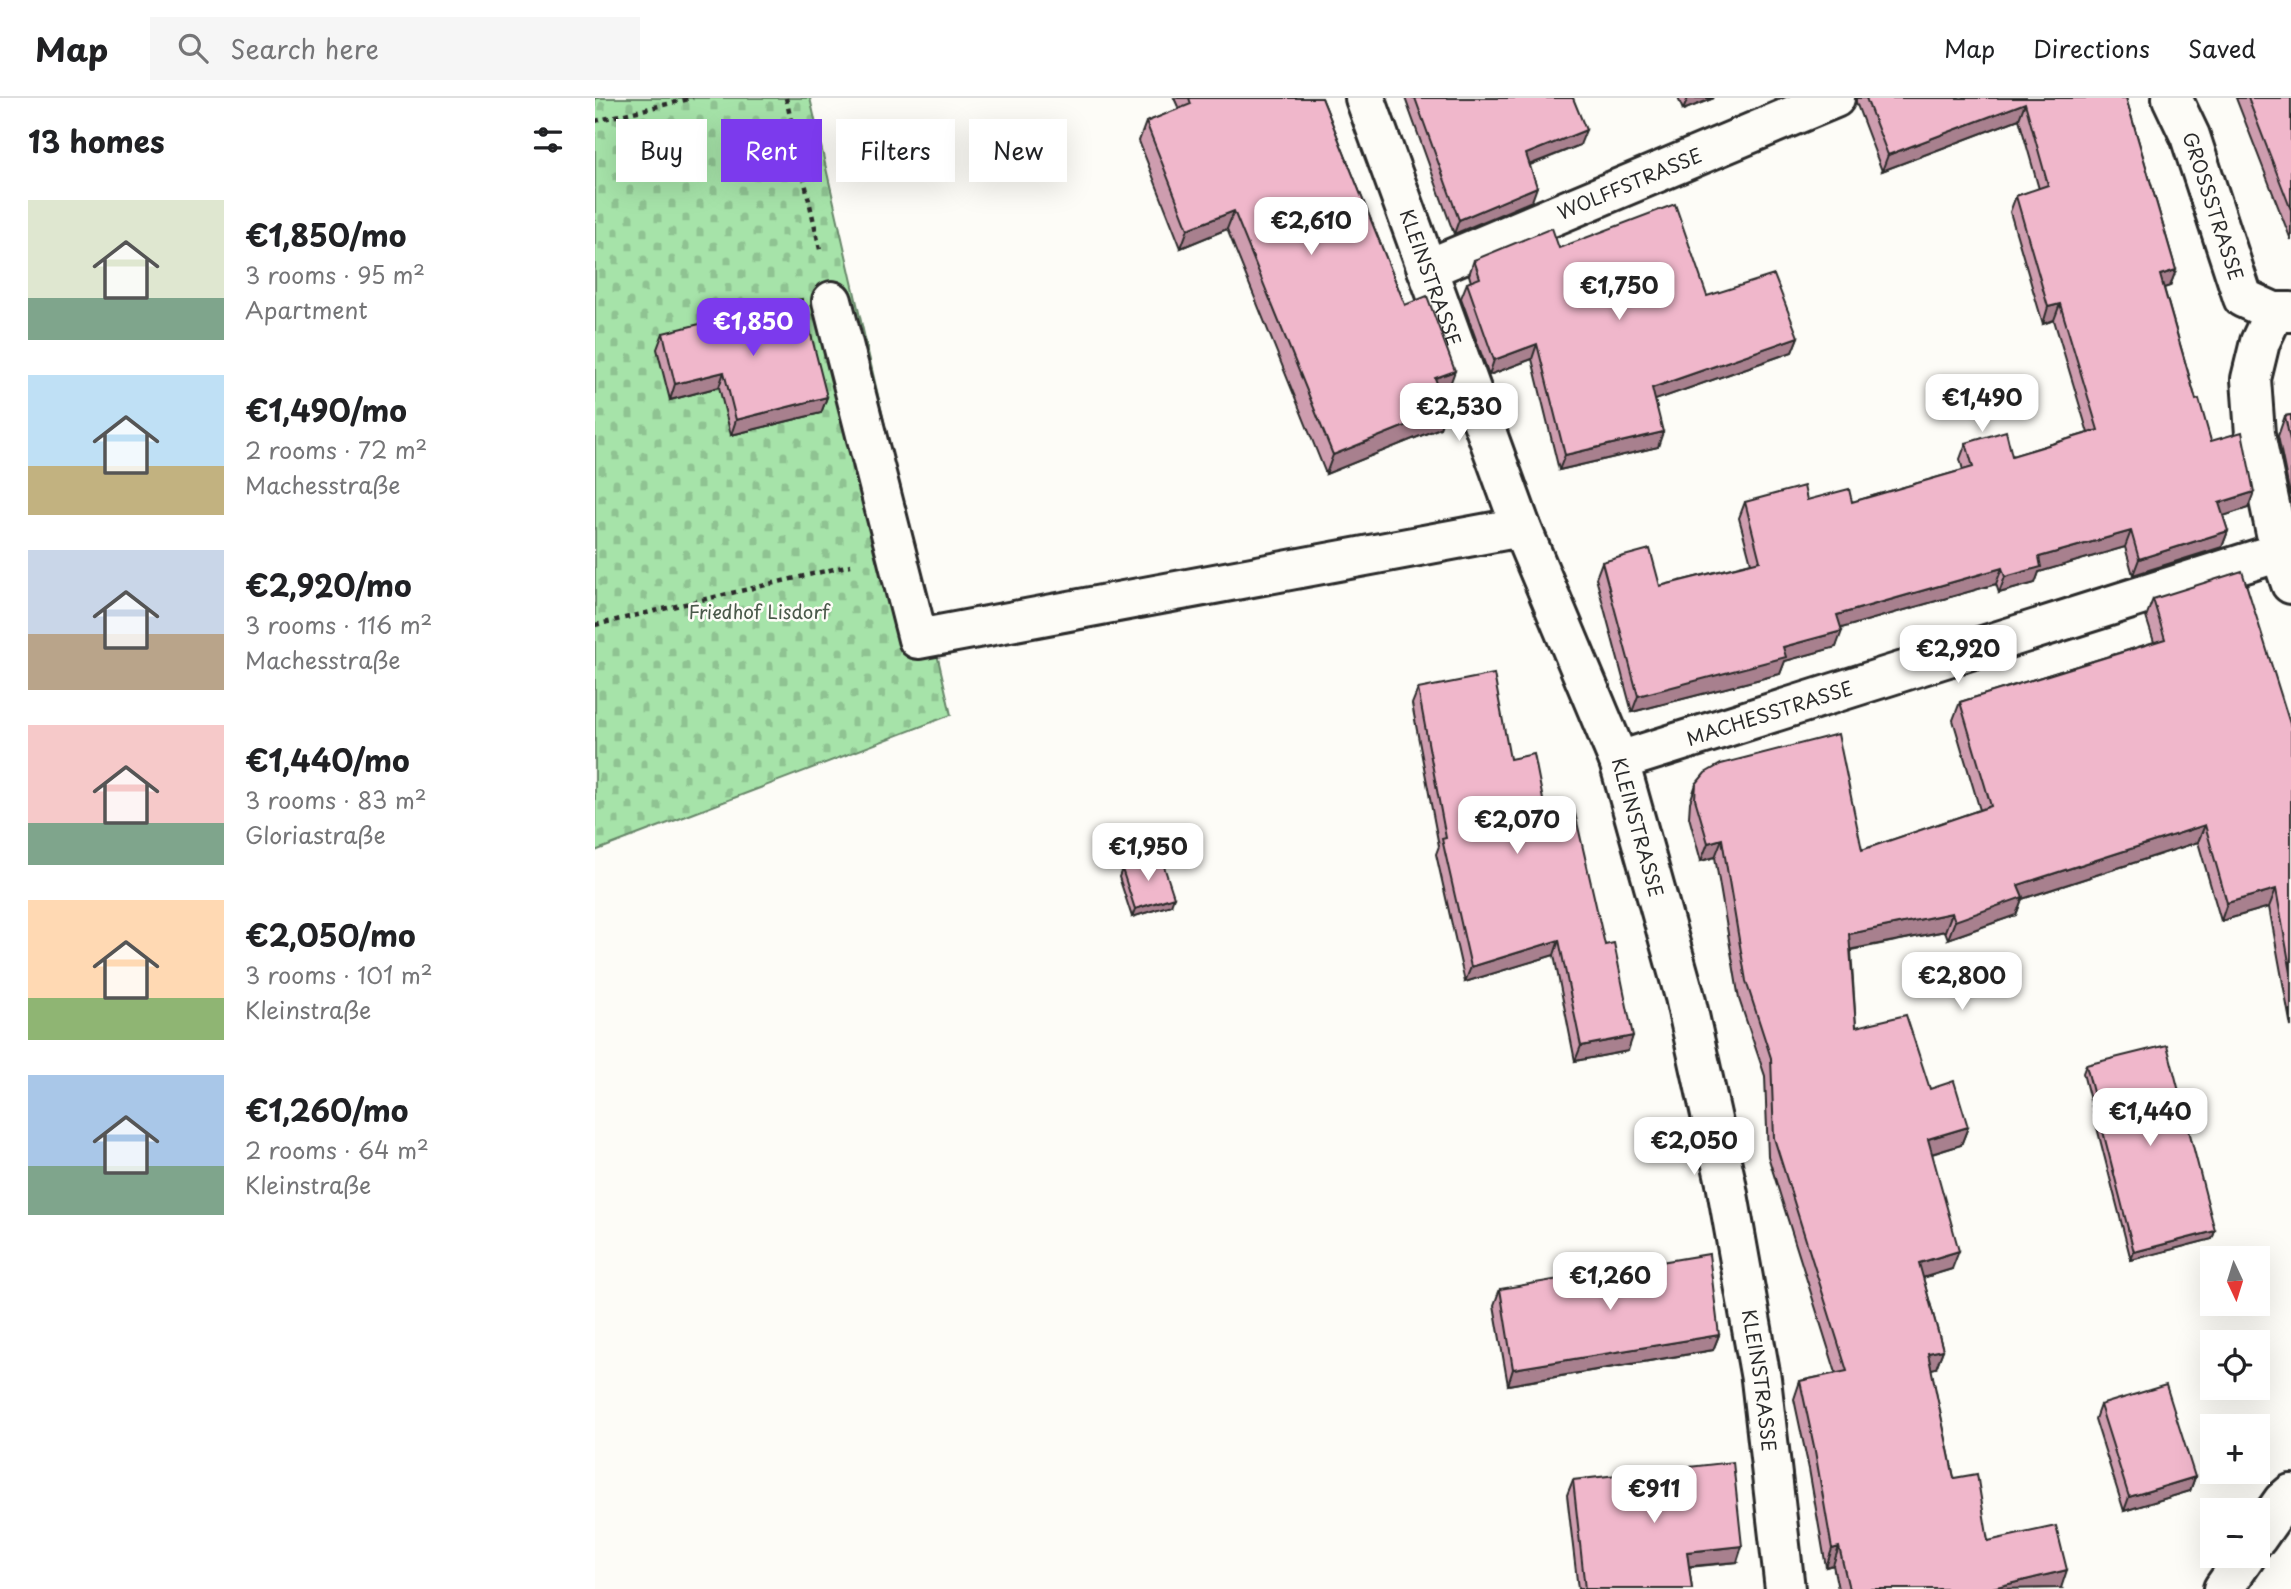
<!DOCTYPE html>
<meta charset="utf-8">
<style>
body{margin:0;font-family:"Playpen Sans",sans-serif;background:#f6f6f6;color:#202124;height:100vh;display:flex;flex-direction:column;font-size:26px;white-space:nowrap}
*{box-sizing:border-box;margin:0}
p{font-size:23px;color:#757577}
.icon{flex:none;width:38px;height:38px;fill:none;stroke:currentColor;stroke-width:2;stroke-linecap:round;stroke-linejoin:round}
.map{position:relative;flex:1;overflow:hidden}
.details{display:flex;flex-direction:column;background:#fff;width:595px}
.details>*{flex:none}
.hud{position:absolute;left:21px;top:21px;width:665px;height:63px;display:flex;gap:14px}
.needle{width:46px;rotate:176deg}
.tools{position:absolute;left:1605px;top:1148px;display:grid;gap:14px}
.tools a{display:grid;place-items:center;width:70px;height:70px;border-radius:0px;background:#fff;box-shadow:0 7px 28px #0002;font-size:35px}
.price{position:absolute;translate:-50% -60px;padding:0 16px;border-radius:14px;background:#fff;color:#222;font-size:23px;line-height:46px;filter:drop-shadow(0 2px 4px #0008)}
.price::after{content:'';position:absolute;left:50%;top:42px;width:21px;height:16px;margin-left:-10px;background:inherit;clip-path:polygon(0 0,100% 0,50% 100%)}
.price.on{background:#7c3aed;color:#fff}
ul{padding:0;list-style:none}
li{display:flex;align-items:center;gap:21px;height:175px;padding:0 28px}
li span{display:grid;place-items:center;flex:none;width:196px;height:140px;border-radius:0px;color:#555}
li>.icon{margin-inline-start:auto}
span .icon{width:84px;height:84px;fill:#fffc;stroke-width:1}
li b{font-size:30px}
h2{display:flex;justify-content:space-between;align-items:center;height:84px;padding:0 28px;font-size:30px}
.chip{padding:0 24px;border-radius:0px;background:#fff;box-shadow:0 7px 28px #0002;font-size:24px;line-height:63px}
.chip.on{background:#7c3aed;color:#fff}
header{display:flex;align-items:center;gap:42px;box-sizing:border-box;height:98px;padding:0 35px;background:#fff;border-bottom:2px solid #e0e0e0}
header strong{font-size:33px}
nav{display:flex;gap:38px;margin-inline-start:auto;font-size:24px}
.search{width:490px;height:63px;background:#f6f6f6;display:flex;align-items:center;gap:18px;box-sizing:border-box;padding:0 24px;border-radius:0px;color:#757577;font-size:26px}
main{display:flex;flex:1;min-height:0}
.map>svg:first-child{display:block}
</style>
<header>
<strong>Map</strong>
<div class="search"><svg class="icon" aria-label="search" viewBox="0 0 24 24"><circle cx="10" cy="10" r="6"/><path d="M15 15l6 6"/></svg>Search here</div>
<nav><a>Map</a><a>Directions</a><a>Saved</a></nav>
</header>
<main>
<section class="details">
<h2>13 homes<svg class="icon" aria-label="filters" viewBox="0 0 24 24"><path d="M4 7h16M4 17h16"/><circle cx="9" cy="7" r="2"/><circle cx="15" cy="17" r="2"/></svg></h2>
<ul>
<li><span style="background:linear-gradient(#dfe7d0 70%,#7fa58c 0)"><svg class="icon" aria-label="home" viewBox="0 0 24 24"><path d="M3 11l9-7 9 7M6 9v11h12V9"/></svg></span><div><b>€1,850/mo</b><p>3 rooms · 95 m²</p><p>Apartment</p></div></li>
<li><span style="background:linear-gradient(#bfe0f5 65%,#c2b280 0)"><svg class="icon" aria-label="home" viewBox="0 0 24 24"><path d="M3 11l9-7 9 7M6 9v11h12V9"/></svg></span><div><b>€1,490/mo</b><p>2 rooms · 72 m²</p><p>Machesstraße</p></div></li>
<li><span style="background:linear-gradient(#c9d6e8 60%,#b9a48a 0)"><svg class="icon" aria-label="home" viewBox="0 0 24 24"><path d="M3 11l9-7 9 7M6 9v11h12V9"/></svg></span><div><b>€2,920/mo</b><p>3 rooms · 116 m²</p><p>Machesstraße</p></div></li>
<li><span style="background:linear-gradient(#f6c9c9 70%,#7fa58c 0)"><svg class="icon" aria-label="home" viewBox="0 0 24 24"><path d="M3 11l9-7 9 7M6 9v11h12V9"/></svg></span><div><b>€1,440/mo</b><p>3 rooms · 83 m²</p><p>Gloriastraße</p></div></li>
<li><span style="background:linear-gradient(#ffd9b3 70%,#8fb573 0)"><svg class="icon" aria-label="home" viewBox="0 0 24 24"><path d="M3 11l9-7 9 7M6 9v11h12V9"/></svg></span><div><b>€2,050/mo</b><p>3 rooms · 101 m²</p><p>Kleinstraße</p></div></li>
<li><span style="background:linear-gradient(#a9c7e8 65%,#7fa58c 0)"><svg class="icon" aria-label="home" viewBox="0 0 24 24"><path d="M3 11l9-7 9 7M6 9v11h12V9"/></svg></span><div><b>€1,260/mo</b><p>2 rooms · 64 m²</p><p>Kleinstraße</p></div></li>
</ul>
</section>
<div class="map">
<svg width="1696" height="1491" viewBox="0 0 1696 1491">
<defs>
<pattern id="cemetery-stones" width="16" height="16" patternUnits="userSpaceOnUse" patternTransform="scale(1.75)"><rect width="16" height="16" fill="#a6e3a9"/><path d="M2 7V4a2 2 0 0 1 4 0v3zM10 15v-3a2 2 0 0 1 4 0v3z" fill="#8fc392"/></pattern>
</defs>
<rect width="100%" height="100%" fill="#fdfcf7"/>
<filter id="ink" filterUnits="userSpaceOnUse"><feTurbulence type="fractalNoise" baseFrequency=".0143" numOctaves="2"/><feDisplacementMap in="SourceGraphic" scale="14" xChannelSelector="R" yChannelSelector="G"/><feConvolveMatrix kernelMatrix="1 2 1 2 8 2 1 2 1" color-interpolation-filters="sRGB"/></filter>
<g filter="url(#ink)">
<!-- cemetery -->
<path fill="url(#cemetery-stones)" stroke="#68876a" stroke-width="2" d="M 0,0 L 215,0 L 356,617 L 0,753 Z"/>
<g fill="none" stroke-linecap="round" stroke-linejoin="round">
<!-- minor casing -->
<g stroke="#2b2b2b" stroke-width="44">
<g id="minor">
<path id="s1" d="M 770,0 L 926,429 L 1024,663 L 1090,899 L 1131,1085 L 1166,1281 L 1190,1491"/>
<path id="s2" d="M 1577,0 L 1595,38 L 1648,200 L 1679,214 L 1696,214"/>
<path id="s3" d="M 832,171 L 1240,0"/>
<path d="M 237,203 L 323,541 L 926,429"/>
<path d="M 1679,214 L 1665,244 L 1656,281 L 1660,336 L 1685,454 L 1696,486"/>
<path id="s4" d="M 1024,663 L 1685,454"/>
<path d="M 1662,1440 L 1688,1403 L 1696,1396"/>
<path d="M 1628,1491 L 1651,1458"/>
</g>
</g>
<!-- path -->
<path stroke="#2b2b2b" stroke-width="4.5" stroke-dasharray="5 5" stroke-linecap="butt" d="M 191,0 L 226,156
M 0,23 L 98,0
M 0,527 L 256,467"/>
<!-- minor -->
<use href="#minor" stroke="#fdfcf7" stroke-width="38"/>
</g>
<!-- wall -->
<path fill="#ce9daf" stroke="#2b2b2b" stroke-width="2" d="M 579,0 L 727,0 L 810,207 L 853,292 L 845,294 L 852,311 L 845,330 L 731,376 L 632,131 L 586,150 L 544,43 L 551,24 L 584,11 Z
M 810,0 L 978,0 L 985,47 L 935,67 L 937,103 L 859,136 Z
M 1083,0 L 1119,0 L 1088,12 Z
M 1261,0 L 1531,0 L 1581,172 L 1575,188 L 1569,190 L 1601,302 L 1616,343 L 1653,410 L 1628,418 L 1633,433 L 1627,449 L 1538,477 L 1530,449 L 1444,474 L 1440,485 L 1404,495 L 1401,486 L 1246,530 L 1241,549 L 1190,563 L 1185,576 L 1037,614 L 1001,480 L 1007,464 L 1065,488 L 1156,465 L 1144,420 L 1150,404 L 1212,402 L 1257,404 L 1368,372 L 1365,361 L 1371,345 L 1417,358 L 1493,335 L 1459,222 L 1448,226 L 1415,114 L 1421,98 L 1444,91 L 1424,21 L 1287,73 L 1261,4 Z
M 1641,0 L 1696,0 L 1696,142 Z
M 964,150 L 1112,198 L 1203,239 L 1197,254 L 1060,302 L 1063,349 L 964,372 L 937,261 L 894,277 L 866,200 L 872,185 L 876,184 L 874,177 L 879,162 Z
M 68,235 L 232,299 L 226,315 L 136,337 L 124,289 L 75,302 L 62,251 Z
M 1696,317 L 1696,396 L 1695,397 L 1683,338 L 1690,318 Z
M 1558,501 L 1696,629 L 1696,929 L 1674,809 L 1626,823 L 1603,744 L 1427,801 L 1421,817 L 1353,841 L 1350,833 L 1256,852 L 1261,929 L 1335,991 L 1373,1029 L 1366,1047 L 1337,1056 L 1357,1171 L 1328,1180 L 1348,1252 L 1341,1270 L 1336,1271 L 1359,1380 L 1393,1443 L 1466,1490 L 1243,1491 L 1238,1467 L 1231,1469 L 1214,1371 L 1199,1301 L 1205,1283 L 1241,1275 L 1173,1058 L 1170,978 L 1144,901 L 1120,759 L 1106,763 L 1094,719 L 1095,704 L 1101,686 L 1267,752 L 1385,712 L 1358,622 L 1365,604 L 1559,544 L 1551,519 Z
M 823,591 L 915,661 L 951,717 L 1033,953 L 980,963 L 959,857 L 870,884 L 841,756 L 844,748 L 817,606 Z
M 527,771 L 576,807 L 537,819 L 524,779 Z
M 1491,967 L 1620,1133 L 1617,1141 L 1536,1162 L 1488,975 Z
M 905,1191 L 1124,1237 L 1118,1252 L 913,1287 L 899,1207 Z
M 1505,1307 L 1600,1379 L 1595,1393 L 1529,1413 L 1500,1321 Z
M 978,1382 L 1142,1464 L 1094,1469 L 1097,1491 L 983,1491 L 972,1397 Z"/>
<!-- shaded-wall -->
<path fill="#a8808e" stroke="#2b2b2b" stroke-width="2" d="M 1093,0 L 1119,0 L 1088,12 Z
M 1430,5 L 1424,21 L 1287,73 L 1293,57 Z
M 991,32 L 985,47 L 926,70 L 931,56 Z
M 942,89 L 937,103 L 859,136 L 864,122 Z
M 639,113 L 632,131 L 586,150 L 593,131 Z
M 1581,172 L 1575,188 L 1559,193 L 1565,177 Z
M 1465,206 L 1459,222 L 1448,226 L 1453,209 Z
M 1203,239 L 1197,254 L 1052,305 L 1057,290 Z
M 942,246 L 937,261 L 894,277 L 899,262 Z
M 860,273 L 853,292 L 833,299 L 840,280 Z
M 129,274 L 124,289 L 75,302 L 80,286 Z
M 232,299 L 226,315 L 136,337 L 141,322 Z
M 852,311 L 845,330 L 731,376 L 738,357 Z
M 1068,334 L 1063,349 L 964,372 L 970,357 Z
M 1659,394 L 1653,410 L 1619,421 L 1624,405 Z
M 1536,433 L 1530,449 L 1444,474 L 1440,485 L 1404,495 L 1410,479 L 1444,459 Z
M 1633,433 L 1627,449 L 1538,477 L 1544,461 Z
M 1407,470 L 1401,486 L 1236,533 L 1242,517 Z
M 1247,533 L 1241,549 L 1190,563 L 1185,576 L 1037,614 L 1043,598 L 1188,549 Z
M 1610,727 L 1603,744 L 1427,801 L 1421,817 L 1353,841 L 1360,823 L 1423,787 Z
M 1127,741 L 1120,759 L 1106,763 L 1113,745 Z
M 1681,791 L 1674,809 L 1626,823 L 1632,805 Z
M 579,799 L 576,807 L 537,819 L 540,811 Z
M 1357,815 L 1350,833 L 1248,853 L 1254,836 Z
M 964,842 L 959,857 L 870,884 L 876,869 Z
M 1038,938 L 1033,953 L 980,963 L 986,948 Z
M 1373,1029 L 1366,1047 L 1326,1059 L 1333,1041 Z
M 1620,1133 L 1617,1141 L 1536,1162 L 1539,1154 Z
M 1364,1153 L 1357,1171 L 1317,1183 L 1324,1165 Z
M 1124,1237 L 1118,1252 L 913,1287 L 918,1271 Z
M 1348,1252 L 1341,1270 L 1326,1273 L 1333,1255 Z
M 1600,1379 L 1595,1393 L 1529,1413 L 1534,1399 Z
M 1147,1448 L 1142,1464 L 1086,1469 L 1092,1454 Z
M 1244,1449 L 1238,1467 L 1231,1469 L 1237,1451 Z
M 1472,1472 L 1466,1490 L 1393,1491 Z"/>
<!-- building -->
<path fill="#f0b7cb" stroke="#2b2b2b" stroke-width="2" d="M 594,0 L 727,0 L 810,207 L 832,198 L 860,273 L 840,280 L 852,311 L 738,357 L 639,113 L 593,131 L 551,24 L 596,6 Z
M 820,0 L 978,0 L 991,32 L 931,56 L 942,89 L 864,122 Z
M 1271,0 L 1531,0 L 1581,172 L 1565,177 L 1601,302 L 1604,301 L 1616,343 L 1647,334 L 1659,394 L 1624,405 L 1633,433 L 1544,461 L 1536,433 L 1444,459 L 1446,469 L 1410,479 L 1407,470 L 1242,517 L 1247,533 L 1188,549 L 1191,559 L 1043,598 L 1007,464 L 1055,451 L 1065,488 L 1165,463 L 1150,404 L 1209,388 L 1212,402 L 1254,391 L 1257,404 L 1378,369 L 1371,345 L 1411,333 L 1417,358 L 1503,332 L 1465,206 L 1453,209 L 1421,98 L 1453,87 L 1430,5 L 1293,57 Z
M 1653,0 L 1696,0 L 1696,112 Z
M 1080,106 L 1112,198 L 1179,177 L 1203,239 L 1057,290 L 1068,334 L 970,357 L 942,246 L 899,262 L 872,185 L 885,180 L 879,162 L 957,130 L 964,150 Z
M 207,201 L 232,299 L 141,322 L 129,274 L 80,286 L 68,235 Z
M 1696,317 L 1696,347 L 1690,318 Z
M 1647,473 L 1696,629 L 1696,875 L 1681,791 L 1632,805 L 1610,727 L 1423,787 L 1428,799 L 1360,823 L 1357,815 L 1254,836 L 1261,929 L 1311,917 L 1335,991 L 1359,983 L 1373,1029 L 1333,1041 L 1364,1153 L 1324,1165 L 1348,1252 L 1333,1255 L 1359,1380 L 1382,1376 L 1393,1443 L 1461,1428 L 1472,1472 L 1393,1491 L 1254,1491 L 1244,1449 L 1237,1451 L 1220,1353 L 1205,1283 L 1252,1273 L 1179,1040 L 1176,960 L 1151,883 L 1127,741 L 1113,745 L 1100,701 L 1101,686 L 1110,675 L 1126,666 L 1243,636 L 1267,752 L 1396,708 L 1365,604 L 1570,541 L 1558,501 Z
M 899,576 L 915,661 L 939,656 L 951,717 L 979,711 L 1010,847 L 1019,845 L 1038,938 L 986,948 L 964,842 L 876,869 L 847,741 L 851,740 L 823,591 Z
M 566,759 L 579,799 L 540,811 L 527,771 Z
M 1572,947 L 1620,1133 L 1539,1154 L 1491,967 Z
M 1114,1156 L 1124,1237 L 918,1271 L 905,1191 Z
M 1571,1287 L 1600,1379 L 1534,1399 L 1505,1307 Z
M 1138,1364 L 1147,1448 L 1092,1454 L 1097,1491 L 990,1491 L 978,1382 Z"/>
</g>
<g text-anchor="middle" stroke-width="5" stroke-linejoin="round" paint-order="stroke">
<!-- street labels -->
<g font-size="19" fill="#2b2b2b" stroke="#fdfcf7">
<text dy="7" stroke="none"><textPath href="#s3" startOffset="220">WOLFFSTRASSE</textPath></text>
<text dy="7" stroke="none"><textPath href="#s2" startOffset="116">GROSSSTRASSE</textPath></text>
<text dy="7" stroke="none"><textPath href="#s1" startOffset="191">KLEINSTRASSE</textPath></text>
<text dy="7" stroke="none"><textPath href="#s4" startOffset="158">MACHESSTRASSE</textPath></text>
<text dy="7" stroke="none"><textPath href="#s1" startOffset="779">KLEINSTRASSE</textPath></text>
<text dy="7" stroke="none"><textPath href="#s1" startOffset="1346">KLEINSTRASSE</textPath></text>
</g>
<!-- park labels -->
<g font-size="19" fill="#4a594a" stroke="#fdfcf7">
<text x="164" y="521">Friedhof Lisdorf</text>
</g>
</g>
</svg>
<div class="tools">
<a><svg class="needle" viewBox="-14 -14 28 28"><path d="M0-13l5 13h-10z" fill="#e53935"/><path d="M0 13l5-13h-10z" fill="#757577"/></svg></a>
<a><svg class="icon" aria-label="locate" viewBox="0 0 24 24"><circle cx="12" cy="12" r="6"/><path d="M12 2v4M12 18v4M2 12h4M18 12h4"/></svg></a>
<a>+</a>
<a>−</a>
</div>
<b class="price" style="left:716px;top:159px">€2,610</b>
<b class="price" style="left:1024px;top:224px">€1,750</b>
<b class="price on" style="left:158px;top:260px">€1,850</b>
<b class="price" style="left:1387px;top:336px">€1,490</b>
<b class="price" style="left:864px;top:345px">€2,530</b>
<b class="price" style="left:1363px;top:587px">€2,920</b>
<b class="price" style="left:922px;top:758px">€2,070</b>
<b class="price" style="left:553px;top:785px">€1,950</b>
<b class="price" style="left:1367px;top:914px">€2,800</b>
<b class="price" style="left:1555px;top:1050px">€1,440</b>
<b class="price" style="left:1099px;top:1079px">€2,050</b>
<b class="price" style="left:1015px;top:1214px">€1,260</b>
<b class="price" style="left:1059px;top:1427px">€911</b>
<div class="hud">
<a class="chip">Buy</a>
<a class="chip on">Rent</a>
<a class="chip">Filters</a>
<a class="chip">New</a>
</div>
</div>
</main>
